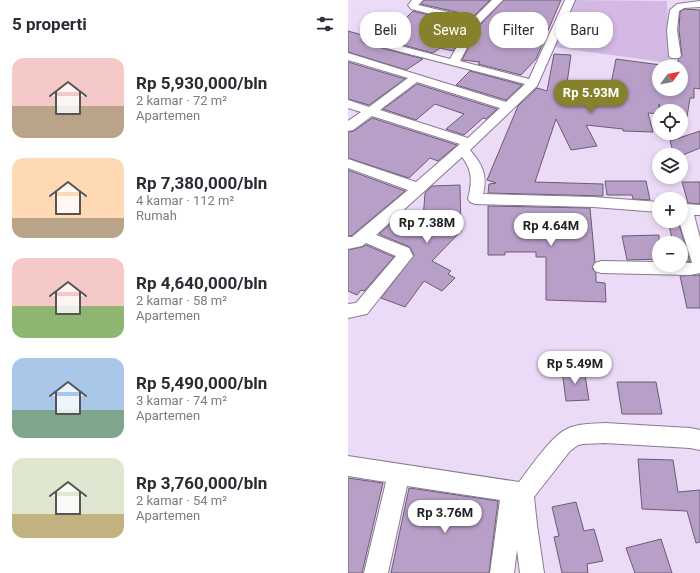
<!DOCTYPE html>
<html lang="id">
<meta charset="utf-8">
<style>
body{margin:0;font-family:Roboto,sans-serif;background:#f7f7f7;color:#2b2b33;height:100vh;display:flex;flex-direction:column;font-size:15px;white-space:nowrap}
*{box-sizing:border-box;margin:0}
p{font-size:13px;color:#7c7c81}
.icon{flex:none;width:22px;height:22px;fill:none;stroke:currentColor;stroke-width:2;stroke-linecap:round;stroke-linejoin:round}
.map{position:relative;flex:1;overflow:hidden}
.side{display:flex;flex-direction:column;background:#fff;width:348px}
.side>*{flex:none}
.guide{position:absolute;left:12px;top:12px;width:280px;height:36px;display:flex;gap:8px}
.needle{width:26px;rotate:58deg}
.tools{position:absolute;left:304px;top:60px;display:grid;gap:8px}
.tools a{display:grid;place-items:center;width:36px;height:36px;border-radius:50%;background:#fff;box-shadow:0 2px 6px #0003;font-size:20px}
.price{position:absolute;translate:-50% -34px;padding:0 9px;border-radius:14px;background:#fff;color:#222;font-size:13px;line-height:26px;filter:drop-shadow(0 1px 2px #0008)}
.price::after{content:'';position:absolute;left:50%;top:24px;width:12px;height:9px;margin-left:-6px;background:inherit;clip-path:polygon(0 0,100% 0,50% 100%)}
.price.current{background:#86822b;color:#fff}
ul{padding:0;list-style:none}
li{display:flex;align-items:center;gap:12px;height:100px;padding:0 12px}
li span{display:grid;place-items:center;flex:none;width:112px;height:80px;border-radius:12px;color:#555}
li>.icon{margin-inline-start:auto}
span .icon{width:48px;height:48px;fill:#fffc;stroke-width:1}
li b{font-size:17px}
h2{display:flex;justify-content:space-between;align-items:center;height:48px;padding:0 12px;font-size:17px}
.tag{padding:0 14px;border-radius:16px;background:#fff;box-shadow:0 2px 6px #0003;font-size:14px;line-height:36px}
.tag.current{background:#86822b;color:#fff}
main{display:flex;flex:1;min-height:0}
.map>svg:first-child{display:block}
</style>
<main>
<section class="side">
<h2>5 properti<svg class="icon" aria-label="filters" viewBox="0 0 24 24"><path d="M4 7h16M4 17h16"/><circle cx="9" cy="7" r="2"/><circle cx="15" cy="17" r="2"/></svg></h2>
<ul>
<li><span style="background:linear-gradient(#f6c9c9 60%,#b9a48a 0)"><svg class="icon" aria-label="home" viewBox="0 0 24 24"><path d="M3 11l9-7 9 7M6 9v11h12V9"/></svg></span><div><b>Rp 5,930,000/bln</b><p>2 kamar · 72 m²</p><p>Apartemen</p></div></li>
<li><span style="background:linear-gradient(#ffd9b3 75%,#b9a48a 0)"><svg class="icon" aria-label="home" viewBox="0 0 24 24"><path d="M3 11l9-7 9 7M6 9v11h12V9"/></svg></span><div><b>Rp 7,380,000/bln</b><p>4 kamar · 112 m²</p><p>Rumah</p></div></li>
<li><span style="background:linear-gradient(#f6c9c9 60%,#8fb573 0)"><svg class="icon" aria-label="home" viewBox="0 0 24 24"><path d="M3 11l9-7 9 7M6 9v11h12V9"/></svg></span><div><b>Rp 4,640,000/bln</b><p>2 kamar · 58 m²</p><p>Apartemen</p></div></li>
<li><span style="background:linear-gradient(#a9c7e8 65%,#7fa58c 0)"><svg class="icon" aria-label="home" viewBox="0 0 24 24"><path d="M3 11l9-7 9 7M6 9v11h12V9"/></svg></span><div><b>Rp 5,490,000/bln</b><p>3 kamar · 74 m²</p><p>Apartemen</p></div></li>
<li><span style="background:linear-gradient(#dfe7d0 70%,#c2b280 0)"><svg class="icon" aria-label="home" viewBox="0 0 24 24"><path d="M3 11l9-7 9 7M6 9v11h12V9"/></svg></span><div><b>Rp 3,760,000/bln</b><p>2 kamar · 54 m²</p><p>Apartemen</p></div></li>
</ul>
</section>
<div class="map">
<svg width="352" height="573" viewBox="0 0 352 573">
<rect width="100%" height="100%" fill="#ecdbf6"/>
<!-- green -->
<path fill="#d3b9e3" d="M 220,0 L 319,1 L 321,63 L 199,46 Z"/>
<!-- building -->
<path fill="#b89fc8" stroke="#6a5c73" d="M 76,0 L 142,0 L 126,16 L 73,4 Z
M 156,0 L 213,0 L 188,59 L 173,75 L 130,64 L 132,62 L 114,60 L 133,24 Z
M 336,9 L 352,10 L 352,89 L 346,88 L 346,98 L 342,98 L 339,117 L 333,116 L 333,111 L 313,111 L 311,104 L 311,114 L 300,113 L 305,132 L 275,131 L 275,129 L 238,125 L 249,146 L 223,150 L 208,119 L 187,182 L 255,184 L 255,196 L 140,193 L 141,184 L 148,183 L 139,180 L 170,106 L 189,88 L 199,91 L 206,54 L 223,55 L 218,90 L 261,94 L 268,59 L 328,67 L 311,67 L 311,89 L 333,89 L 333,67 L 330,67 L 330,60 L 334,56 L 331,30 L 332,12 Z
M 65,11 L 120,25 L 105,51 L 92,48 L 85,53 L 36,40 Z
M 0,31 L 18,36 L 13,40 L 15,43 L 75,59 L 58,70 L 0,52 Z
M 0,62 L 57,79 L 21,105 L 0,99 Z
M 122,71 L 174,85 L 158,100 L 108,85 Z
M 69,84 L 149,109 L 138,119 L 135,118 L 116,135 L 98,129 L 116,114 L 87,104 L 68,120 L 35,109 Z
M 24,118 L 109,145 L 90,161 L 82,158 L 61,178 L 0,158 L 0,132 L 6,131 Z
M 352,131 L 352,148 L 335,155 L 333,168 L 333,155 L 326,155 L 322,141 Z
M 0,170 L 57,191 L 3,236 L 0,236 Z
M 257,181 L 298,181 L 302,200 L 285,199 L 284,195 L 259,195 Z
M 334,182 L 352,182 L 352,204 L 340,203 Z
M 112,185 L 113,231 L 84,261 L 103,271 L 100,274 L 107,278 L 94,291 L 76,281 L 57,307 L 33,298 L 66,255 L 62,247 L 31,234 L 45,222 L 74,233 L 77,193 L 84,186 Z
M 140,206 L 242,208 L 247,262 L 244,268 L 248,273 L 248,282 L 257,283 L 258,302 L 198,300 L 198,257 L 188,257 L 188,252 L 157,252 L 157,255 L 140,255 Z
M 320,221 L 330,221 L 342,262 L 333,262 L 333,243 L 325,243 Z
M 311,235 L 311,259 L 279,260 L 274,236 Z
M 18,245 L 46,257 L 16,291 L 13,290 L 9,295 L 0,291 L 0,250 L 14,247 Z
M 352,275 L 352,308 L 339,308 L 332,276 Z
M 236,369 L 241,400 L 218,401 L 214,370 Z
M 269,382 L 308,382 L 314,414 L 274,414 Z
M 290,459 L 325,460 L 330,492 L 352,490 L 352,542 L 348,543 L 339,511 L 294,509 Z
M 0,478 L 35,483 L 14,573 L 0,573 Z
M 61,488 L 150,501 L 141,573 L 43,573 Z
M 228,502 L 236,531 L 246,529 L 255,561 L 239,564 L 240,573 L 214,573 L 206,537 L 211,536 L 204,507 Z
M 313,539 L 324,573 L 287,573 L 278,548 Z"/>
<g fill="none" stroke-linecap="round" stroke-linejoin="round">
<!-- street casing -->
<g stroke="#897a92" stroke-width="2">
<path id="street" d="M 64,0 L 75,0 L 70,5 L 126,18 L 144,0 L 155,0 L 132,23 L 112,61 L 181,79 L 217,0 L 227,0 L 189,86 L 122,150 C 134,164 140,175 135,194 L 245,197 L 311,202 L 311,212 L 245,207 L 127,204 L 122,202 L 120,199 C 124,182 125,171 114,157 L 28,235 L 61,248 L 65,256 L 19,314 L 0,318 L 0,304 L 8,303 L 48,256 L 18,243 L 14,246 L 0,249 L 0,237 L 4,237 L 10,232 L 60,190 L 0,168 L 0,159 L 68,182 L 112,144 L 24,116 L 5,130 L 0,131 L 0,121 L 13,112 L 0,108 L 0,100 L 21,107 L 60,78 L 0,60 L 0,53 L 158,102 L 177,84 L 15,42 L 14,40 L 19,37 L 102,59 L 122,24 L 63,9 L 60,5 ZM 69,82 L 152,108 L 120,138 L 32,110 Z
M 352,1 L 352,7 L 336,8 L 331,11 L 329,30 L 333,56 L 331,58 L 323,58 L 321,56 L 319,30 L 322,10 L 329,4 Z
M 338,204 L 352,205 L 352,215 L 346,215 L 352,238 L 352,273 L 342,275 L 253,273 L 247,271 L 245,267 L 247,263 L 253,261 L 311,262 L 311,265 L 333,265 L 333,263 L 344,263 L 331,221 L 333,221 L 333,205 Z
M 257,423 L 342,428 L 352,430 L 352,450 L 342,448 L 257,443 L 235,444 L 230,445 L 222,451 L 186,497 L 189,525 L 196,573 L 172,573 L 169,550 L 166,573 L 142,573 L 152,500 L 59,486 L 40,573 L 16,573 L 38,482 L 0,476 L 0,456 L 171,482 C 182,468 202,438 217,430 C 229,423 244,424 257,423 Z"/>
</g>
<!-- street -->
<use href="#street" fill="#fff" fill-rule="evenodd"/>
</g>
</svg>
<div class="tools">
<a><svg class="needle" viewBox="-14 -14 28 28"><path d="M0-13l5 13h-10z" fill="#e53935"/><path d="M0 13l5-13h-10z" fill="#7c7c81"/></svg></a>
<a><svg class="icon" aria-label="locate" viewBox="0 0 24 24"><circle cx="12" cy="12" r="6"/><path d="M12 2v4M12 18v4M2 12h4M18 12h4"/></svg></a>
<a><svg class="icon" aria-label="layers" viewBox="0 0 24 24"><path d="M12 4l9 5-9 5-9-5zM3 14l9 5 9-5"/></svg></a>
<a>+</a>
<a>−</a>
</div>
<b class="price current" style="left:243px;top:114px">Rp 5.93M</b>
<b class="price" style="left:79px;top:244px">Rp 7.38M</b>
<b class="price" style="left:203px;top:247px">Rp 4.64M</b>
<b class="price" style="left:227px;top:385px">Rp 5.49M</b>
<b class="price" style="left:97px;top:534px">Rp 3.76M</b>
<div class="guide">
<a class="tag">Beli</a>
<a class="tag current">Sewa</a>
<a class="tag">Filter</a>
<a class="tag">Baru</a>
</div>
</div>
</main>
